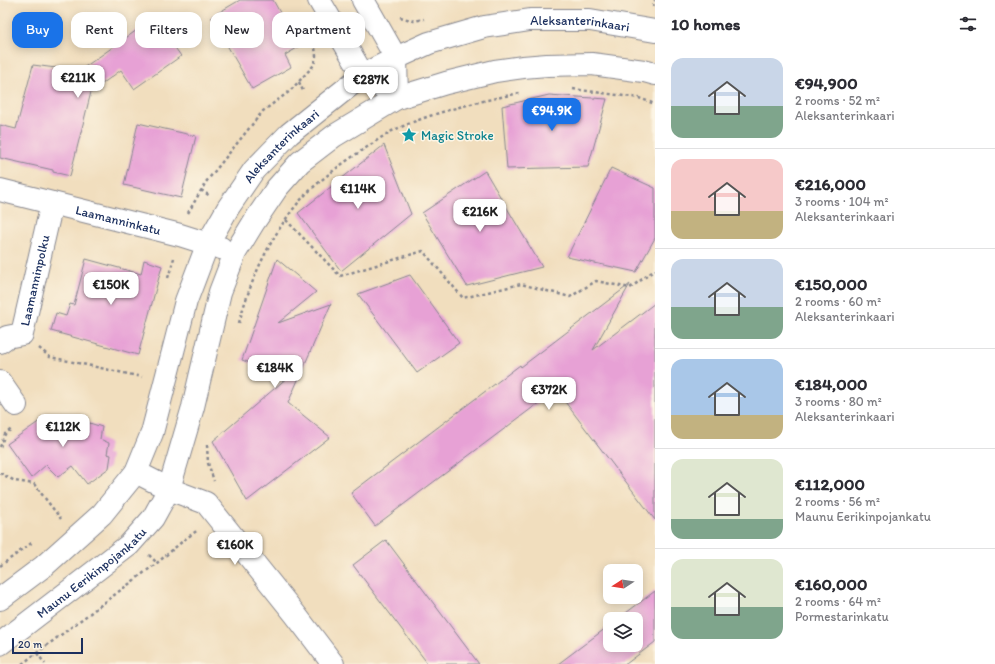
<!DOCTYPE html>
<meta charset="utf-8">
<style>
body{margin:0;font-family:Itim,sans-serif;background:#f7f7f7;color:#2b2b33;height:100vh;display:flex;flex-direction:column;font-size:15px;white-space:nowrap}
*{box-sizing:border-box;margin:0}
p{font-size:13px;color:#7c7c81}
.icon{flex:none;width:22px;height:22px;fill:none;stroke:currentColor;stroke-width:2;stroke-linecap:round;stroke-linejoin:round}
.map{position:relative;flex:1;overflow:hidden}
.sheet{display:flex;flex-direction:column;background:#fff;width:340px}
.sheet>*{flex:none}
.hud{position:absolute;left:12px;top:12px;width:380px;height:36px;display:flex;gap:8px}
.needle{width:26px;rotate:258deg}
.fabs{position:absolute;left:603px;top:564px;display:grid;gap:8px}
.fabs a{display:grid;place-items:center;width:40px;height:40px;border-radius:8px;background:#fff;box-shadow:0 2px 10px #0003;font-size:20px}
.scale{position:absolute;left:12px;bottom:10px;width:71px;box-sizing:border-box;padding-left:4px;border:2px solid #1b2f5e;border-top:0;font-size:11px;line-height:14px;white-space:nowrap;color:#1b2f5e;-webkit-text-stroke:3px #fcf5e5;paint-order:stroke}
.price{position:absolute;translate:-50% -34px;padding:0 9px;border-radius:8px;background:#fff;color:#222;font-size:13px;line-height:26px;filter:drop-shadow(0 1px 2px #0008)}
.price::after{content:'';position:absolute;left:50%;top:24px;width:12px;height:9px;margin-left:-6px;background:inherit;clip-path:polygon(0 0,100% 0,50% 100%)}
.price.selected{background:#1a73e8;color:#fff}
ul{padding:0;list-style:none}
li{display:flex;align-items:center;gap:12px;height:100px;padding:0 16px}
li+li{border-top:1px solid #e1e1e2}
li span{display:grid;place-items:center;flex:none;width:112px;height:80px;border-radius:12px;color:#555}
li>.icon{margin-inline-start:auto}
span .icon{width:48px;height:48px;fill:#fffc;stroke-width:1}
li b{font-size:17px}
h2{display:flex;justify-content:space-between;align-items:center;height:48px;padding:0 16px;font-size:17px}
.tag{padding:0 14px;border-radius:12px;background:#fff;box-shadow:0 2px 10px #0003;font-size:14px;line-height:36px}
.tag.selected{background:#1a73e8;color:#fff}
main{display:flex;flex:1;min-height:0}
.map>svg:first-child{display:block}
</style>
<main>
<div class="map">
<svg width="655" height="664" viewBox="0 0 655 664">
<rect width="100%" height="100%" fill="#fcf5e5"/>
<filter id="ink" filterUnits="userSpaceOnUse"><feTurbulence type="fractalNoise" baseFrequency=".025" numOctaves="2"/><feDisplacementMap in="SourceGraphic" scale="8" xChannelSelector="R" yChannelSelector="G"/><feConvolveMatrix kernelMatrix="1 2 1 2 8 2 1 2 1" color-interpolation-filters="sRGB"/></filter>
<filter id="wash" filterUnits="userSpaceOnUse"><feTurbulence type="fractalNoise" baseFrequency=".012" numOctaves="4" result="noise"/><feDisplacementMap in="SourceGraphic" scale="16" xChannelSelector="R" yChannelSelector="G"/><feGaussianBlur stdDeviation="0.9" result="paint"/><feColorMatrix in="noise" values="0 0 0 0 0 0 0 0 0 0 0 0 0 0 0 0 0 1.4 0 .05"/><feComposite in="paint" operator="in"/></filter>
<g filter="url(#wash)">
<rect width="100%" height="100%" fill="#f1debe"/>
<g id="blocks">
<!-- building -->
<path fill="#e7a1d5" d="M 240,0 L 273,0 L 299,47 L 285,55 L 291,67 L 252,89 L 211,17 Z
M 154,18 L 181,56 L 134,89 L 121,70 L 91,92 L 70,176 L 53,172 L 53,170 L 0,158 L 0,125 L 16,129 L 33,65 L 79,71 Z
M 549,95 L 607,99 L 588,167 L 507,169 L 502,106 Z
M 138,123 L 196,136 L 181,198 L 124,185 Z
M 384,145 L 411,214 L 341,271 L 298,213 Z
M 611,168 L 655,188 L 655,238 L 636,272 L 567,257 Z
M 485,171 L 542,267 L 467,286 L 422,213 Z
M 86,259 L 141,274 L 144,260 L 162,266 L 138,355 L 51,331 L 56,313 L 66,316 L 70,304 L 74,305 Z
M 277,259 L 316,292 L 278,323 L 331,304 L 288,403 L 330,437 L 247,501 L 213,441 L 288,377 L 242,360 Z
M 410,275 L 459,343 L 417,373 L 358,294 Z
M 630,284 L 593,350 L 655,303 L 655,520 L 556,390 L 375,526 L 351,493 L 520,365 L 521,367 Z
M 47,416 L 69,422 L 71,417 L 102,427 L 100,439 L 109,443 L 107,454 L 111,455 L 109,468 L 87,484 L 73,466 L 58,477 L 46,465 L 31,478 L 7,444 Z
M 386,540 L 479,664 L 428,664 L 353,565 Z
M 655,591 L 655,642 L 626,664 L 558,664 L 610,625 L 610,645 L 636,645 L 636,619 L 618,619 Z"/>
</g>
</g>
<g filter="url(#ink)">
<use href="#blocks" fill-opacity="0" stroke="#86868e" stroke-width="1"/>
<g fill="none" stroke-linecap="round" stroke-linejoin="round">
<!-- minor casing -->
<g stroke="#86868e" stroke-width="24">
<g id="minor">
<path id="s1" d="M 0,190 L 180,235 L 221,248"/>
<path id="s2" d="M 0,342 L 7,337 L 22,334 L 52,203"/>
<path d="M 0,382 L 16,405"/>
<path d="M 136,472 L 169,489 L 206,503 L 295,614 L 333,664"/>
<path id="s3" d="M 0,599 L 44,566 L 102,514 L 136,472 L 152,433 L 186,301 L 208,243 L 228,208 L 254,170 L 289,134 L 363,75 L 396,58 L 429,43 L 484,27 L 530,20 L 590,20 L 655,31"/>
<path id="s4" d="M 0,644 L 129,545 L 153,518 L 169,489 L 193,407 L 220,292 L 235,253 L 254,222 L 277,188 L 300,162 L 334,136 L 397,98 L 446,83 L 495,71 L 523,67 L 547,65 L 592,64 L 644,71 L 655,74"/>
</g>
</g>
<!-- major casing -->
<g stroke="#86868e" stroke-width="24">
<path id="major" d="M 319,0 L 363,75 L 397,98
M 363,0 L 396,58 L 397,98"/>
</g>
<!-- path -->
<path stroke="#86868e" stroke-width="2.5" stroke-dasharray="3 3" stroke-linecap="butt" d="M 653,7 L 655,0
M 400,17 L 414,21 L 424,19
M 299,82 L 304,93
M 573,89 L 639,98 L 655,104
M 201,190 L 210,196
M 188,213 L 206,182 L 263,111 L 290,91 L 314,65 L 316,56 L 314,38
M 286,220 L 340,276 L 423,251 L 463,298 L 521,284 L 570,297 L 596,281 L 630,288 L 655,270
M 168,278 L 174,258
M 239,323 C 250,281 270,237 298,203 C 314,184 340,165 361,151 C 371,145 381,137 392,131 C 433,112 476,102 520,93
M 39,348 L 50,357 L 142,377
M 207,445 L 208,463 L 214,481
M 0,447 L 5,434 L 13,428
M 0,473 L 15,481 L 34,484 L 61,519
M 149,555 L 157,563
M 0,566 L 33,542
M 37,653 L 45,664
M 22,664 L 157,563 L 184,540 L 198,530"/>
<!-- minor -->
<use href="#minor" stroke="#fff" stroke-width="22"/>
<!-- major -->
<use href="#major" stroke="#fff" stroke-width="22"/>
</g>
</g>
<!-- icons -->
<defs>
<g id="sight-bare" transform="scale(1.2)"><path d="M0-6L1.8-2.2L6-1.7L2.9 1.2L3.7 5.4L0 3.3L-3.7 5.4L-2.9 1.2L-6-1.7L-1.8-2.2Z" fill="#0f9aa8" stroke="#fcf5e5" stroke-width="2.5" paint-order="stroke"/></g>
</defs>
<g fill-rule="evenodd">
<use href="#sight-bare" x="409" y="135"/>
</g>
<g text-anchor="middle" stroke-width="3" stroke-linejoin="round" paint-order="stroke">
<!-- street labels -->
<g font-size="13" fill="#1b2f5e" stroke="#fcf5e5">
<text dy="5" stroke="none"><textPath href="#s3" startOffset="886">Aleksanterinkaari</textPath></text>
<text dy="5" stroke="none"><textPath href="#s3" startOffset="550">Aleksanterinkaari</textPath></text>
<text dy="5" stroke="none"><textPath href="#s1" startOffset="122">Laamanninkatu</textPath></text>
<text dy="5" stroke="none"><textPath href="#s2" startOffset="79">Laamanninpolku</textPath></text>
<text dy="5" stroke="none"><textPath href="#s4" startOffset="116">Maunu Eerikinpojankatu</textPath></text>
</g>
<!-- culture labels -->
<g font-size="13" fill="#0d838f" stroke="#fcf5e5" text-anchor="start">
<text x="421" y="140">Magic Stroke</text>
</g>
</g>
</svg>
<div class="fabs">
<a><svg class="needle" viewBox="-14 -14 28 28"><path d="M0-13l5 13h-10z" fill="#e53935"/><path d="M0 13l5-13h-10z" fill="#7c7c81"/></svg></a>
<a><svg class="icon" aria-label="layers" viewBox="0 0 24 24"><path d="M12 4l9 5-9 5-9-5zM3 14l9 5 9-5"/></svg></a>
</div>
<div class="scale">20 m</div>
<b class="price" style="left:78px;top:99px">€211K</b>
<b class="price" style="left:371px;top:101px">€287K</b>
<b class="price selected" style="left:552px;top:132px">€94.9K</b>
<b class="price" style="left:358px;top:210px">€114K</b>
<b class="price" style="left:480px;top:233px">€216K</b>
<b class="price" style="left:111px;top:306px">€150K</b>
<b class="price" style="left:275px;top:389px">€184K</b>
<b class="price" style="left:549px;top:411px">€372K</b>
<b class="price" style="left:63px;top:448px">€112K</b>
<b class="price" style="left:235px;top:566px">€160K</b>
<div class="hud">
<a class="tag selected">Buy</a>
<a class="tag">Rent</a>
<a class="tag">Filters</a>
<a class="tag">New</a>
<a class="tag">Apartment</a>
</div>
</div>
<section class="sheet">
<h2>10 homes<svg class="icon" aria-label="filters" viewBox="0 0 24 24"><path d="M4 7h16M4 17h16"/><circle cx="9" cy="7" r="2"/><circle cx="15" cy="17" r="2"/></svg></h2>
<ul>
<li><span style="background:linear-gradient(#c9d6e8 60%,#7fa58c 0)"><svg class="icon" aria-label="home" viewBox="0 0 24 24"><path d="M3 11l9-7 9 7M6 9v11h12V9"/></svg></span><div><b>€94,900</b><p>2 rooms · 52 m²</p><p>Aleksanterinkaari</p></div></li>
<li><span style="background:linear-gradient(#f6c9c9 65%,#c2b280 0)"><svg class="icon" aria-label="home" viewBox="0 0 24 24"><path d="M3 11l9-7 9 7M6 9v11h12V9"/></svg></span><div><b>€216,000</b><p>3 rooms · 104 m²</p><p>Aleksanterinkaari</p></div></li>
<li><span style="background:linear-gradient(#c9d6e8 60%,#7fa58c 0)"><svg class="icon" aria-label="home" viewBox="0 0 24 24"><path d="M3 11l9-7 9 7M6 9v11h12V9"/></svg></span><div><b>€150,000</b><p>2 rooms · 60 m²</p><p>Aleksanterinkaari</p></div></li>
<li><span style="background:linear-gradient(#a9c7e8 70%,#c2b280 0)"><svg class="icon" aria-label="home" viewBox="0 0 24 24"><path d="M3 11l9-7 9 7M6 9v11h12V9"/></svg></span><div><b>€184,000</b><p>3 rooms · 80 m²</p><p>Aleksanterinkaari</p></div></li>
<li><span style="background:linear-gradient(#dfe7d0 75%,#7fa58c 0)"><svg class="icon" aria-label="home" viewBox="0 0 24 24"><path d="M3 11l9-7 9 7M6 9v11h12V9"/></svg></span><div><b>€112,000</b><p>2 rooms · 56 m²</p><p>Maunu Eerikinpojankatu</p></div></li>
<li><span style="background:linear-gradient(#dfe7d0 60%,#7fa58c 0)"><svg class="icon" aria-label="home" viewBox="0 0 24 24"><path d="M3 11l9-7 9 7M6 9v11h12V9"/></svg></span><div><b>€160,000</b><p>2 rooms · 64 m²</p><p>Pormestarinkatu</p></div></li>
</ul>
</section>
</main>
